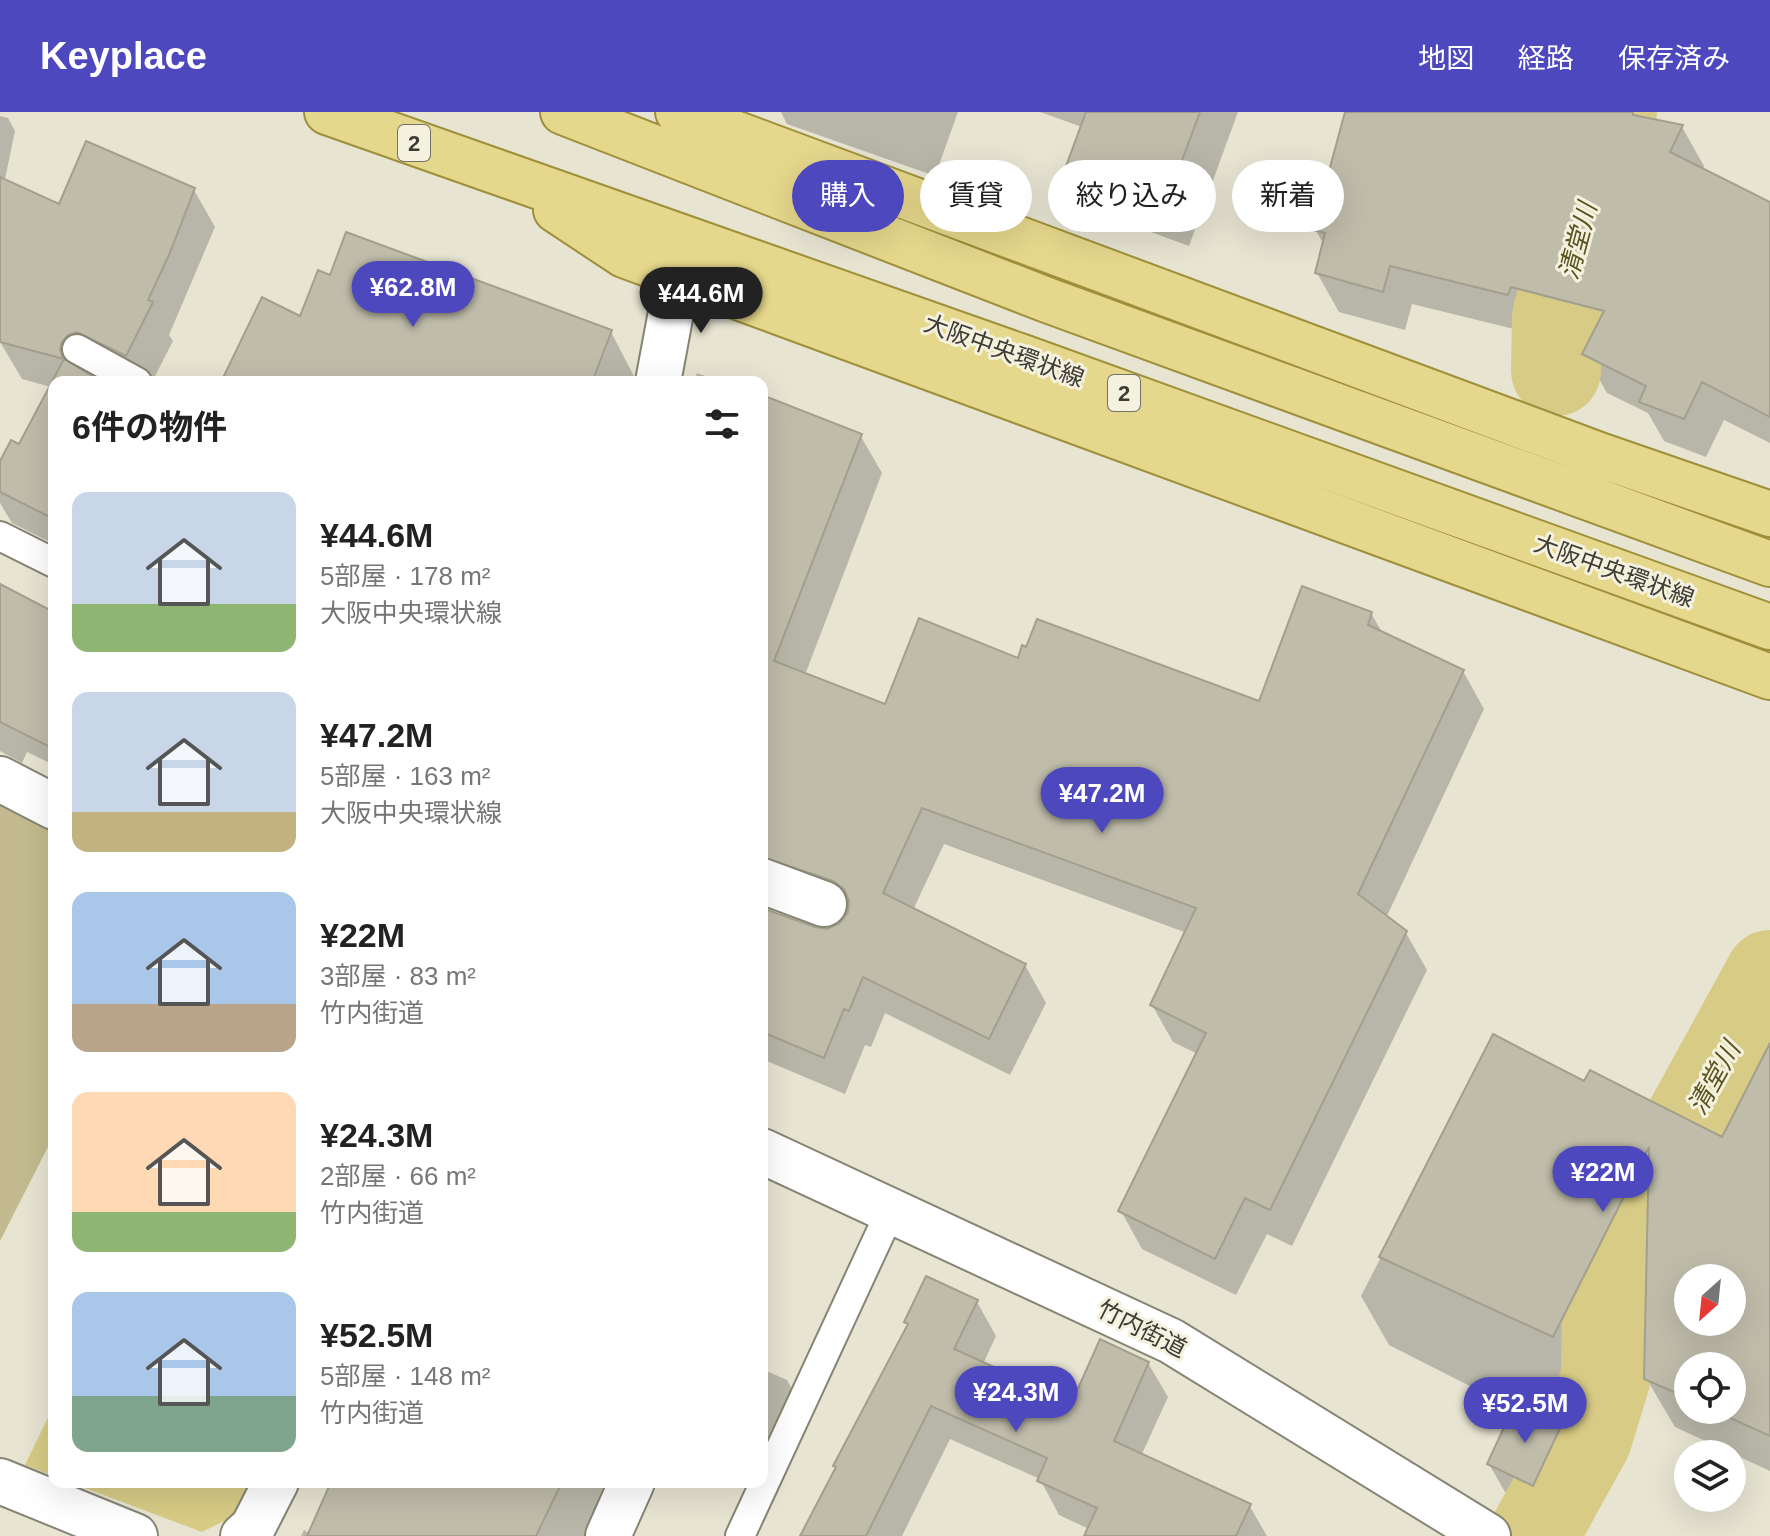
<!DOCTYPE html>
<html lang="ja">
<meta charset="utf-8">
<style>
body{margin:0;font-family:Arial,"Noto Sans JP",sans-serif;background:#f6f6f6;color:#222;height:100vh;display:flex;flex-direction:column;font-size:30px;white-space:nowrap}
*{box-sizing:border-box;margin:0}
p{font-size:26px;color:#767676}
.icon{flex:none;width:44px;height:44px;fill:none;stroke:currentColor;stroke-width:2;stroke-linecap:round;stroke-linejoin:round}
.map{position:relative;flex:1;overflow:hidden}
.drawer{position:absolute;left:48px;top:264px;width:720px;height:1112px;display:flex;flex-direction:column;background:#fff;border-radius:16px;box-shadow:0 8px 32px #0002}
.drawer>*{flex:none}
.hud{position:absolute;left:792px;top:48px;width:760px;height:72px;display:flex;gap:16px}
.needle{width:52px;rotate:207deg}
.buttons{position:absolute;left:1674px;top:1152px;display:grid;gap:16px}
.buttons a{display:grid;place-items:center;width:72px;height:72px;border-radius:50%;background:#fff;box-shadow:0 8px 32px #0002;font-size:40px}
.price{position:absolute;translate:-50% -68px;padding:0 18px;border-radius:28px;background:#4e48bf;color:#fff;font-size:26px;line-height:52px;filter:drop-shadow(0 2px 4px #0008)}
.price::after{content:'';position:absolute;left:50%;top:48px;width:24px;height:18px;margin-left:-12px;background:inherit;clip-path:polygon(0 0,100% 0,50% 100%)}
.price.active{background:#222;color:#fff}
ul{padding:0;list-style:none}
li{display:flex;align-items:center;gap:24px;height:200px;padding:0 24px}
li span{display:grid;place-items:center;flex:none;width:224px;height:160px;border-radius:16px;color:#555}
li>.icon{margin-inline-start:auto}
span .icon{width:96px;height:96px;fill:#fffc;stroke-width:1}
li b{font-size:34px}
h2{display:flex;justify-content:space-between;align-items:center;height:96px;padding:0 24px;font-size:34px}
.tag{padding:0 28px;border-radius:36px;background:#fff;box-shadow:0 8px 32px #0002;font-size:28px;line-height:72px}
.tag.active{background:#4e48bf;color:#fff}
header{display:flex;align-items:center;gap:48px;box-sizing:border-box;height:112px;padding:0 40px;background:#4e48bf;color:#fff}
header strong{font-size:38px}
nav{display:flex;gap:44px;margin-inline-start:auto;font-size:28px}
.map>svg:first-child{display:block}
</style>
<header>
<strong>Keyplace</strong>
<nav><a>地図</a><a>経路</a><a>保存済み</a></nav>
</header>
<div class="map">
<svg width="1770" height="1424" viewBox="0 0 1770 1424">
<rect width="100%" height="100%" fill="#e7e4d2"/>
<!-- green -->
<path fill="#c3bb8f" d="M 0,693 L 54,721 L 54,1023 L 0,1129 Z"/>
<!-- water -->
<path fill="#d7cb85" d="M 54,1293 L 54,1364 L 25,1353 Z
M 69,1370 L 257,1370 L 242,1400 L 202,1420 Z"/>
<!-- shadow -->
<path fill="#0003" fill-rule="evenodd" d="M 781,0 L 958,0 L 935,64 L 787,12 Z
M 1040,0 L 1238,0 L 1189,134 L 1091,98 L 1067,57 L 1082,15 Z
M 1347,0 L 1623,0 L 1623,3 L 1682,15 L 1704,54 L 1702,59 L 1770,93 L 1770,331 L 1724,308 L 1706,345 L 1664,329 L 1648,301 L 1607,281 L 1585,242 L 1592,228 L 1533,213 L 1530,221 L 1412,192 L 1405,218 L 1339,200 L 1317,161 L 1324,133 L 1315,117 Z
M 0,4 L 8,6 L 15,19 L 0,91 Z
M 194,78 L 215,115 L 169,223 L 173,229 L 152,270 L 126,270 L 100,257 L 89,260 L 86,264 L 98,270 L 54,270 L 54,432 L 12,411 L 0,391 L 0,354 L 20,335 L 51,275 L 22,267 L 0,230 L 60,95 Z
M 301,206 L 611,220 L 637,270 L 223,270 Z
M 697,261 L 722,270 L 694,270 Z
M 762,286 L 860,323 L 882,361 L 805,563 L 886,595 L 1019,548 L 1261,591 L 1371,501 L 1383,522 L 1463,559 L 1484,597 L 1386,806 L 1406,821 L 1427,858 L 1292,1134 L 1267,1122 L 1236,1183 L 1142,1137 L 1121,1099 L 1198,942 L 1173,930 L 1152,893 L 1187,821 L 944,732 L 913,798 L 1025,853 L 1046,891 L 1010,963 L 885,901 L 871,935 L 865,933 L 845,982 L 762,947 L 762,798 L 815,817 L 829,818 L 842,812 L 848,803 L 794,782 L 767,788 L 762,794 Z
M 0,474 L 54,502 L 54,653 L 27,640 L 22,651 L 0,639 Z
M 1494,925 L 1585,972 L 1723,1028 L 1770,936 L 1770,1359 L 1675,1315 L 1646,1266 L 1649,1139 L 1561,1313 L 1577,1341 L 1549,1401 L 1505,1380 L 1489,1352 L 1515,1297 L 1389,1233 L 1361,1184 ZM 1688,1166 L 1732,1166 L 1732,1210 L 1688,1210 ZM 1688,1254 L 1732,1254 L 1732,1298 L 1688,1298 Z
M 977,1190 L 996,1224 L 983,1252 L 1073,1293 L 1148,1251 L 1168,1285 L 1141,1344 L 1249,1393 L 1267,1424 L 1086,1424 L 1089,1417 L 1059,1403 L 1040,1367 L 950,1327 L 902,1424 L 802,1424 L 909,1215 L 906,1210 Z
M 762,1257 L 787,1268 L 804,1298 L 762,1351 Z
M 333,1370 L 610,1370 L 585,1424 L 301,1424 L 304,1418 L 310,1422 Z"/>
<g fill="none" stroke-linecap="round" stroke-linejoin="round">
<!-- river -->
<path stroke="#d7cb85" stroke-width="90" d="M 1556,259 L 1557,205 L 1612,0
M 1533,1424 L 1587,1326 L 1606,1264 L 1607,1179 L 1685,1018 L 1770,863"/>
</g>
<!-- building -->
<path fill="#bfbcaa" stroke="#a29f8e" stroke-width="2" fill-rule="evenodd" d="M 1086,0 L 1200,0 L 1165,94 L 1065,57 Z
M 1345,0 L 1633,0 L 1633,3 L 1683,13 L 1670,40 L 1770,90 L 1770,305 L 1702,270 L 1684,307 L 1639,290 L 1646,274 L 1582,242 L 1604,199 L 1511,175 L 1508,183 L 1390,154 L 1383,180 L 1315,161 L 1325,121 L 1313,118 Z
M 86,29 L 195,76 L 169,143 L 148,188 L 153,190 L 126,244 L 77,220 L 68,223 L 62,230 L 60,238 L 63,246 L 102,270 L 54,270 L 54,407 L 0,380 L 0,349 L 11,328 L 19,332 L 64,247 L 0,230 L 0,65 L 59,92 Z
M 346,120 L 612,218 L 592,270 L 221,270 L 262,185 L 300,204 L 318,158 L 330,163 Z
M 762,283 L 862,322 L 774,549 L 885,592 L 919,506 L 1018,546 L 1022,533 L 1026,535 L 1037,507 L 1259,589 L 1302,474 L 1372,500 L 1368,513 L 1464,558 L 1358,782 L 1407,819 L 1270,1098 L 1245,1086 L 1215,1147 L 1118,1099 L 1206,921 L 1150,893 L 1196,796 L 922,696 L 883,781 L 1026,852 L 989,927 L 863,865 L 849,899 L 844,897 L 824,946 L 762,920 L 762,796 L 815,815 L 827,817 L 840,811 L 848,800 L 849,789 L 844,777 L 833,769 L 762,745 Z
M 0,472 L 54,500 L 54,637 L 0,610 Z
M 1493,922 L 1584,969 L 1590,958 L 1722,1025 L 1770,931 L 1770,1324 L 1713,1298 L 1732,1298 L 1732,1254 L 1688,1254 L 1688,1286 L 1644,1267 L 1649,1035 L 1553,1225 L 1379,1145 ZM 1688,1166 L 1732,1166 L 1732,1210 L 1688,1210 Z
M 926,1164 L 978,1188 L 954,1237 L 1072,1290 L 1100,1227 L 1149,1250 L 1114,1329 L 1251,1392 L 1236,1424 L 1084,1424 L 1097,1396 L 1037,1369 L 1047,1346 L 931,1294 L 866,1424 L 800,1424 L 836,1355 L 833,1354 L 908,1212 L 904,1210 Z
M 1512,1298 L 1533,1298 L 1562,1312 L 1533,1374 L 1487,1352 Z
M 331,1370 L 562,1370 L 536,1424 L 307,1424 Z"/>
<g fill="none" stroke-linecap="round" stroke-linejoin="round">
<!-- lane casing -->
<g stroke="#868473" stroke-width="32">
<path id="lane" d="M 77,237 L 137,270
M 0,424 L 54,451
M 740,1424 L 891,1098"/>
</g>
<!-- street casing -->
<g stroke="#868473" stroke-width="48">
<path id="street" d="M 658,270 L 678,163
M 0,667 L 54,695
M 762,769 L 824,792
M 762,1039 L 1171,1229 L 1488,1424
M 0,1369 L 135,1424
M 243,1424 L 253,1415 L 276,1370
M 608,1424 L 632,1370"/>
</g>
<!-- primary casing -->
<g stroke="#9e903a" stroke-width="48">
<path id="primary" d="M 327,0 L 1025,246 L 1770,515
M 563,0 L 1047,188 L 1770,452
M 678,0 L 1602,344 L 1770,402
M 556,98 L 624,143 L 1770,565"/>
</g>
<!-- lane -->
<use href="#lane" stroke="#fff" stroke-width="28"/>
<!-- street -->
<use href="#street" stroke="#fff" stroke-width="44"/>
<!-- primary -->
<use href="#primary" stroke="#e5d78b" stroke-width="44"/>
</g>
<g text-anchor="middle" stroke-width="6" stroke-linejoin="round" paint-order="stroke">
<!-- shield labels -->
<g fill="#f4f1df" stroke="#737267" stroke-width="2">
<rect x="398" y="13" width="32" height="36" rx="6"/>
<rect x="1108" y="263" width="32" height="36" rx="6"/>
</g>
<g font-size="22" font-weight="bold" fill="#3c3b34">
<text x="414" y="39">2</text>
<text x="1124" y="289">2</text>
</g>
<!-- street labels -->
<g font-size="24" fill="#3c3b34" stroke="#f4f1df">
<text transform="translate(1004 239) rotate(20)" y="8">大阪中央環状線</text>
<text transform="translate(1614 459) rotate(20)" y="8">大阪中央環状線</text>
<text transform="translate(1142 1217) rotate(27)" y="8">竹内街道</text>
</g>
<!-- water labels -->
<g font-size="26" font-style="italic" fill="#5b521e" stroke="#f4f1df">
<text transform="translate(1578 129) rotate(-75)" y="9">清堂川</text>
<text transform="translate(1714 966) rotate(-61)" y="9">清堂川</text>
</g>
</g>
</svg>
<div class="buttons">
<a><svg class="needle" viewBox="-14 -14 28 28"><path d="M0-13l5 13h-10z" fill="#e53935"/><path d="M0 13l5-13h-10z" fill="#767676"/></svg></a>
<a><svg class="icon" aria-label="locate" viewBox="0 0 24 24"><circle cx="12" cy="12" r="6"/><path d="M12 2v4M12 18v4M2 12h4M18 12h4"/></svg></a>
<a><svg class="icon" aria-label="layers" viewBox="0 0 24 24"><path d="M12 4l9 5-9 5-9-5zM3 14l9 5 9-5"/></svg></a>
</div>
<b class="price" style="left:413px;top:217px">¥62.8M</b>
<b class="price active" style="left:701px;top:223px">¥44.6M</b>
<b class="price" style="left:1102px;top:723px">¥47.2M</b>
<b class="price" style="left:1603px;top:1102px">¥22M</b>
<b class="price" style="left:1016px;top:1322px">¥24.3M</b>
<b class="price" style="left:1525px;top:1333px">¥52.5M</b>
<div class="hud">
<a class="tag active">購入</a>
<a class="tag">賃貸</a>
<a class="tag">絞り込み</a>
<a class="tag">新着</a>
</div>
<section class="drawer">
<h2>6件の物件<svg class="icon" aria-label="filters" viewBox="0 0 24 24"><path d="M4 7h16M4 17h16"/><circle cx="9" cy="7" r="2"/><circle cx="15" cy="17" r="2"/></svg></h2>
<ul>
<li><span style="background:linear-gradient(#c9d6e8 70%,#8fb573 0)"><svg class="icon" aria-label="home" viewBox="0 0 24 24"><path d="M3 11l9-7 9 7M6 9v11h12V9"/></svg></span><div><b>¥44.6M</b><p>5部屋 · 178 m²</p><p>大阪中央環状線</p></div></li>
<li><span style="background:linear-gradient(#c9d6e8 75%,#c2b280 0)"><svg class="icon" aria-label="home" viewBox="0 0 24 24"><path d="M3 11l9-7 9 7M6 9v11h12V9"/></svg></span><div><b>¥47.2M</b><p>5部屋 · 163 m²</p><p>大阪中央環状線</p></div></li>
<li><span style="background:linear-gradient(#a9c7e8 70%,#b9a48a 0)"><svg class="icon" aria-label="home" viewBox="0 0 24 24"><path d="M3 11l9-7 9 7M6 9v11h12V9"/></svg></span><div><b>¥22M</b><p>3部屋 · 83 m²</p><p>竹内街道</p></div></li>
<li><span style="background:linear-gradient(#ffd9b3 75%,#8fb573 0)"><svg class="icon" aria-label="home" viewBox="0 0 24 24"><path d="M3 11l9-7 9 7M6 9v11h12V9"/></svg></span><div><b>¥24.3M</b><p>2部屋 · 66 m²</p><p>竹内街道</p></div></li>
<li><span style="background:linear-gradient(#a9c7e8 65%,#7fa58c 0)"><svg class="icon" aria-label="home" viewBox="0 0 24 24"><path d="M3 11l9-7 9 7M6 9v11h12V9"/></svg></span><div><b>¥52.5M</b><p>5部屋 · 148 m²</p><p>竹内街道</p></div></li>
</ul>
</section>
</div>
